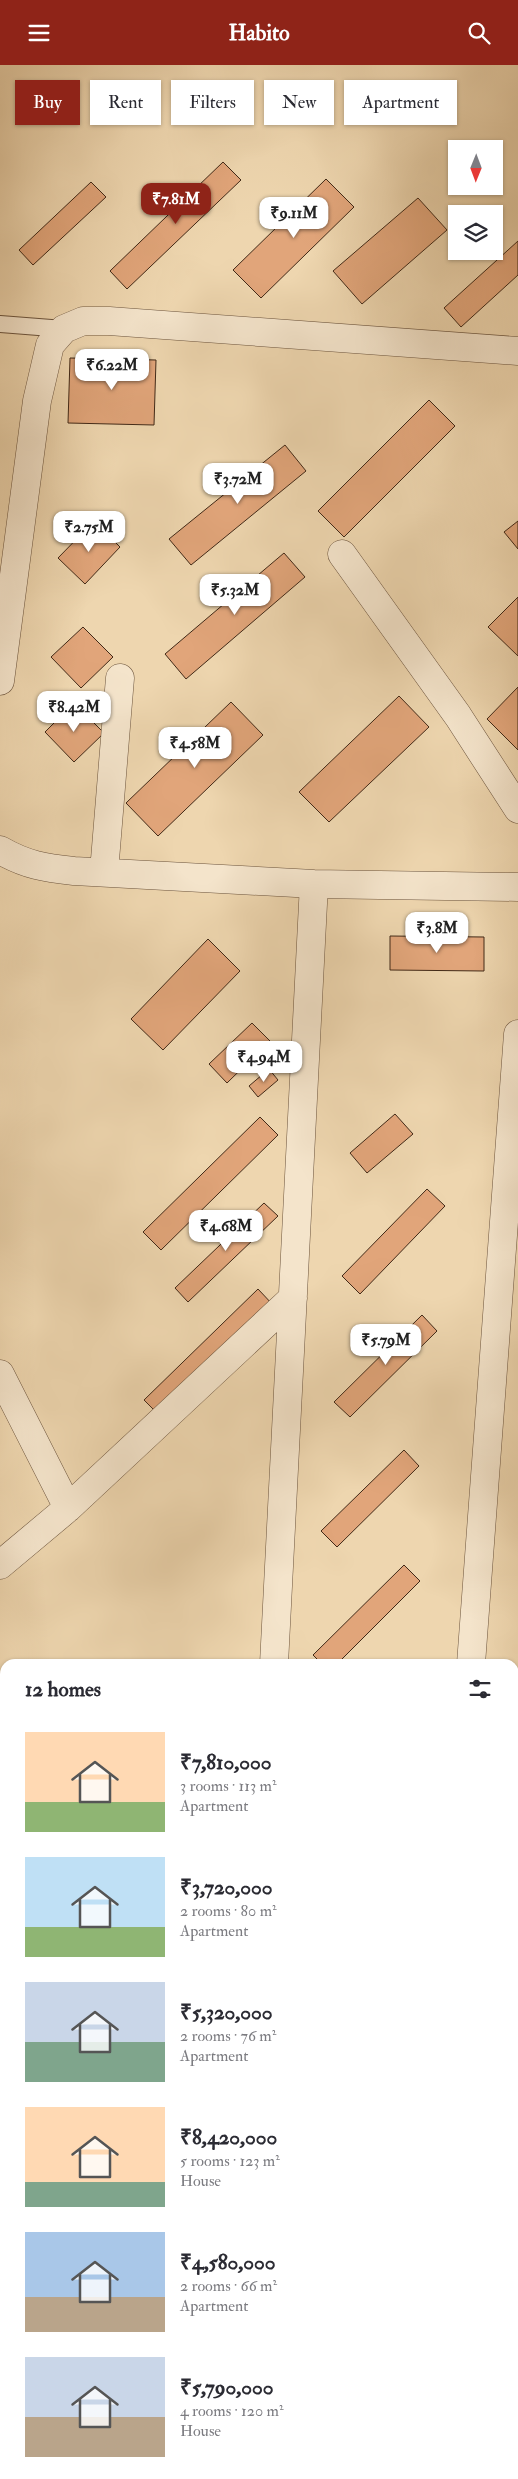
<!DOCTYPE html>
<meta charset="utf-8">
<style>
body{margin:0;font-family:"IM FELL Double Pica",serif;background:#f2f2f3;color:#2b2b33;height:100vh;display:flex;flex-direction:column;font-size:19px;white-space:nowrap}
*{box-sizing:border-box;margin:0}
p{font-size:16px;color:#7c7c81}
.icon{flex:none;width:28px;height:28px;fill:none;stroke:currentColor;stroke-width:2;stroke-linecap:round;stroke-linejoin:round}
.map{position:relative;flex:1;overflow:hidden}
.details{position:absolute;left:0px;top:1594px;width:519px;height:821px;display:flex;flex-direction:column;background:#fff;border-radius:15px 15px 0 0;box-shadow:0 1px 4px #0004}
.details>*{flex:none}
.top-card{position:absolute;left:15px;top:15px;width:489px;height:45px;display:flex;gap:10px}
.needle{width:32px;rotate:181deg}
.controls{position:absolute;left:448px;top:75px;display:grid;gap:10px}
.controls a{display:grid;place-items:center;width:55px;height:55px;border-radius:0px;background:#fff;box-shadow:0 1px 4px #0004;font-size:25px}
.price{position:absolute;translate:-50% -42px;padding:0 11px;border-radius:10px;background:#fff;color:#222;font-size:16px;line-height:32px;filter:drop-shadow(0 1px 2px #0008)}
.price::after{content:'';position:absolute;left:50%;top:30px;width:15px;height:11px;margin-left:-8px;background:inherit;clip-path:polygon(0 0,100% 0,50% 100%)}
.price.current{background:#8f2418;color:#fff}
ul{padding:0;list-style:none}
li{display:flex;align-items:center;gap:15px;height:125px;padding:0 25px}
li span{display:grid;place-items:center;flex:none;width:140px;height:100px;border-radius:0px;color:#555}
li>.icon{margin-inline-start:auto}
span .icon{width:60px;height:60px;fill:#fffc;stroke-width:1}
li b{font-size:21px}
h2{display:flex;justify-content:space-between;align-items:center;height:60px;padding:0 25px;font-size:21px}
.chip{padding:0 18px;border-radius:0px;background:#fff;box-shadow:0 1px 4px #0004;font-size:18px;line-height:45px}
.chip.current{background:#8f2418;color:#fff}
header{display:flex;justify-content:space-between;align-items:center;height:65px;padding:0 25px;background:#8f2418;color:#fff;font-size:22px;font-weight:700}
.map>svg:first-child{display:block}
</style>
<header><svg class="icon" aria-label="menu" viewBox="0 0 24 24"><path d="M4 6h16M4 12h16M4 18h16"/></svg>Habito<svg class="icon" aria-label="search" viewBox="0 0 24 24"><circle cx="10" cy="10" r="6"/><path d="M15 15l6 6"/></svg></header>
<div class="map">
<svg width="518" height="2414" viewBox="0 0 518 2414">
<rect width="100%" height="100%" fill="#eed6af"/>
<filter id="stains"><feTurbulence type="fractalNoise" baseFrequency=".004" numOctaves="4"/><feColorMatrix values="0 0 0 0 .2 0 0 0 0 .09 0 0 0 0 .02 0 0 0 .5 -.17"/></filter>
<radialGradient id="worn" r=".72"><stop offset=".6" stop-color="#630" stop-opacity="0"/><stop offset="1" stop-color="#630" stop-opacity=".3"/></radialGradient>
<!-- building -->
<path fill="#e1a57a" stroke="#412917" d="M 223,97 L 241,115 L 127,224 L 110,206 Z
M 326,114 L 354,142 L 261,233 L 233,205 Z
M 91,117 L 106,132 L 33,200 L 19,185 Z
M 418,133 L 447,165 L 362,239 L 333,206 Z
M 518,176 L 518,210 L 461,262 L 444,243 Z
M 70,293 L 156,295 L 154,360 L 68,358 Z
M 429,335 L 455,361 L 344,472 L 318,446 Z
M 285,380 L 306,406 L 191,500 L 169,474 Z
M 94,456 L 120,482 L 85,519 L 58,493 Z
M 518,456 L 518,484 L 504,467 Z
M 284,488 L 305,512 L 186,614 L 165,589 Z
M 518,532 L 518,591 L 488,562 Z
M 83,562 L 113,592 L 81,623 L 51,592 Z
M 518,622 L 518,685 L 487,654 Z
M 399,631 L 429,662 L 329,757 L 299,727 Z
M 231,637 L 263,670 L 158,771 L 126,738 Z
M 74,638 L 104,668 L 74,697 L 45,667 Z
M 390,871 L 484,872 L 484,906 L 390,905 Z
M 208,874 L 240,906 L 163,985 L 131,954 Z
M 252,958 L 270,976 L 227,1018 L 209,999 Z
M 269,1004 L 278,1015 L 258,1032 L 249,1021 Z
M 395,1049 L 413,1069 L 367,1108 L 350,1088 Z
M 260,1052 L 278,1070 L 161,1185 L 143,1167 Z
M 427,1124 L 445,1141 L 360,1229 L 342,1211 Z
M 264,1138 L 278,1151 L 188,1237 L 175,1223 Z
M 258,1224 L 274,1241 L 160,1351 L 144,1335 Z
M 422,1250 L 437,1266 L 350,1352 L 334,1337 Z
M 404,1385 L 419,1401 L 337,1482 L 321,1466 Z
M 404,1500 L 420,1516 L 337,1599 L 322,1599 L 313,1590 Z
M 514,1709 L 518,1709 L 518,1865 L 514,1865 Z
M 514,2070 L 518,2070 L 518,2121 L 514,2120 Z
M 514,2308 L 518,2308 L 518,2414 L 471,2414 L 471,2410 L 514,2410 Z
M 186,2410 L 233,2410 L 232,2414 L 186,2414 Z
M 239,2410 L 290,2410 L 290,2414 L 239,2414 Z
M 310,2410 L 366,2410 L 366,2414 L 310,2414 Z
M 391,2410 L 439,2410 L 439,2414 L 391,2414 Z"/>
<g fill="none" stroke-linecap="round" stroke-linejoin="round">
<!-- lane casing -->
<g stroke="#6c543d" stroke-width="18">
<path id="lane" d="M 0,259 L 64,264
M 514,1916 L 518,1916
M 514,2217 L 518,2217"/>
</g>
<!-- street casing -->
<g stroke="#6c543d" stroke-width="29">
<path id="street" d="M 342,489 L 458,651 L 518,744
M 0,616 L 37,336 L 50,280 L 64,264 L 83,256 L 109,256 L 518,286
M 0,785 C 26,800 45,803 74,806 L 314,819 L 518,822
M 104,807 L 120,613
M 0,1309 L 68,1443
M 0,1500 L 68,1443 L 293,1233
M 274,1599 L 314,819
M 471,1599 L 518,969
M 514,1645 L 518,1645"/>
</g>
<!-- lane -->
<use href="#lane" stroke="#f4e4cb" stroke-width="16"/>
<!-- street -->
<use href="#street" stroke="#f4e4cb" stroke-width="28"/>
</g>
<rect width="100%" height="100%" filter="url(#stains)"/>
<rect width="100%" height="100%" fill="url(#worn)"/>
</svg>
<div class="controls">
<a><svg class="needle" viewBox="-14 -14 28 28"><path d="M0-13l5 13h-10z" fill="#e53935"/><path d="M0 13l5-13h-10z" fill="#7c7c81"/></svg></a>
<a><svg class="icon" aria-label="layers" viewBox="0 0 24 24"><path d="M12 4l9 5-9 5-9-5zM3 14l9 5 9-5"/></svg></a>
</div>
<b class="price current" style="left:176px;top:160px">₹7.81M</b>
<b class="price" style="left:294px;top:174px">₹9.11M</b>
<b class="price" style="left:112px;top:326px">₹6.22M</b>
<b class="price" style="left:238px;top:440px">₹3.72M</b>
<b class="price" style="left:89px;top:488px">₹2.75M</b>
<b class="price" style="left:235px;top:551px">₹5.32M</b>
<b class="price" style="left:74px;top:668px">₹8.42M</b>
<b class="price" style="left:195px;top:704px">₹4.58M</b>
<b class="price" style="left:437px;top:889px">₹3.8M</b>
<b class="price" style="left:264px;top:1018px">₹4.94M</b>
<b class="price" style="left:226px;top:1187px">₹4.68M</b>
<b class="price" style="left:386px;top:1301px">₹5.79M</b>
<div class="top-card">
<a class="chip current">Buy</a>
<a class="chip">Rent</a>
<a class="chip">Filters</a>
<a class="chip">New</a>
<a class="chip">Apartment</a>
</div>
<section class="details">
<h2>12 homes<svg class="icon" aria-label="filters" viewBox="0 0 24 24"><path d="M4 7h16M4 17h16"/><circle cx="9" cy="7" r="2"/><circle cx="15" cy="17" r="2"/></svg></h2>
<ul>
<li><span style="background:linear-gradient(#ffd9b3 70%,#8fb573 0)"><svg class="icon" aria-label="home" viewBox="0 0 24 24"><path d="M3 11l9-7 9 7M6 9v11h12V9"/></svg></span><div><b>₹7,810,000</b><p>3 rooms · 113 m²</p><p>Apartment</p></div></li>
<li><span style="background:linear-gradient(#bfe0f5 70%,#8fb573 0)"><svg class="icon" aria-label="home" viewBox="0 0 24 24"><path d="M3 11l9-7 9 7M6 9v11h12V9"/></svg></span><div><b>₹3,720,000</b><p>2 rooms · 80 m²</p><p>Apartment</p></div></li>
<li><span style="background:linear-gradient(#c9d6e8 60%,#7fa58c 0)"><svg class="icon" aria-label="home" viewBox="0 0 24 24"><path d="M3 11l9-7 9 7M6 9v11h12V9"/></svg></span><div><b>₹5,320,000</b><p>2 rooms · 76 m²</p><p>Apartment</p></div></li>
<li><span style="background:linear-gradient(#ffd9b3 75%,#7fa58c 0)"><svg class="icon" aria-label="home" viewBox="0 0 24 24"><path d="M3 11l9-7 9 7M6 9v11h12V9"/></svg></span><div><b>₹8,420,000</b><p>5 rooms · 123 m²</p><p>House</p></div></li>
<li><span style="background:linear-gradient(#a9c7e8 65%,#b9a48a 0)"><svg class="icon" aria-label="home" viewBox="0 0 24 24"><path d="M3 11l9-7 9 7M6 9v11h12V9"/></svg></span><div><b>₹4,580,000</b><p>2 rooms · 66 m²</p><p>Apartment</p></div></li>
<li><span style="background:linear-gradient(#c9d6e8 60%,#b9a48a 0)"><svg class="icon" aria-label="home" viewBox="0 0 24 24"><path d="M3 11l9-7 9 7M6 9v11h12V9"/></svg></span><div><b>₹5,790,000</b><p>4 rooms · 120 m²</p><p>House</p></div></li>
</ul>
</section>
</div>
